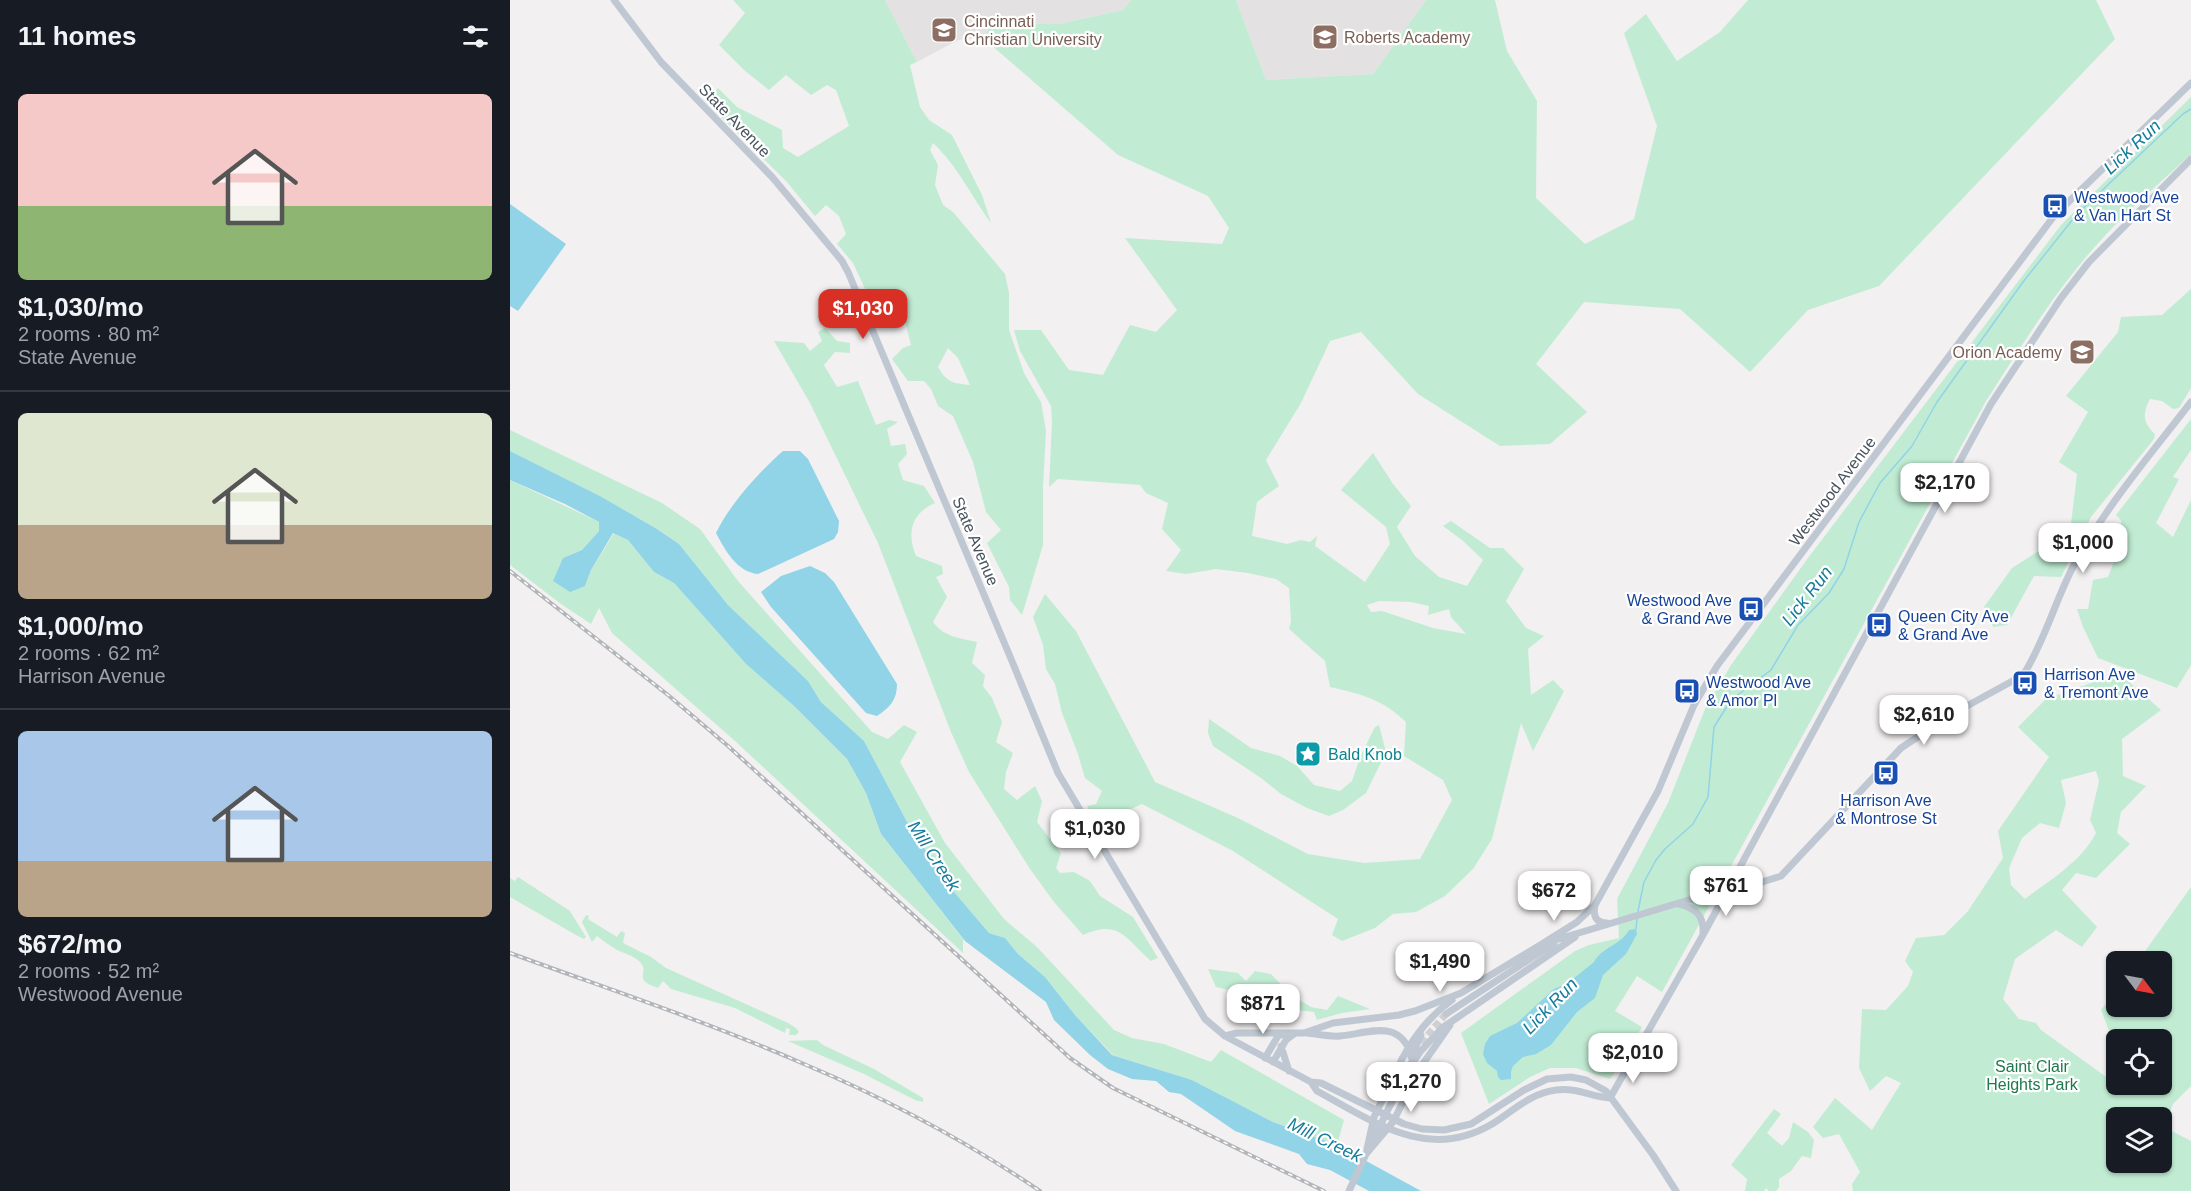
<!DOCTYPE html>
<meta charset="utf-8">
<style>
body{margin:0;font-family:Helvetica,sans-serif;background:#20242c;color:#f1f3f6;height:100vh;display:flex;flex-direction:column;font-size:22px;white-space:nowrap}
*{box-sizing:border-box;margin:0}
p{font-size:20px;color:#9ea1a6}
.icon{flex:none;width:33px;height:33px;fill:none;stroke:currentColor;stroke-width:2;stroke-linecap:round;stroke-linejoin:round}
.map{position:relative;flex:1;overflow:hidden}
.panel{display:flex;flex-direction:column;background:#171b24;width:510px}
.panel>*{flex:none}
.needle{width:39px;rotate:122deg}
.buttons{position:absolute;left:1596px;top:951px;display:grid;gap:12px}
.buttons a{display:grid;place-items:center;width:66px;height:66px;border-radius:9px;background:#171b24;box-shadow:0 2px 4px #0004;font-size:30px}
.price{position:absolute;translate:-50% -51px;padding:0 14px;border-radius:12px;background:#fff;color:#222;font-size:20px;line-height:39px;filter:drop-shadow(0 2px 3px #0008)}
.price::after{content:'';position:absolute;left:50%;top:36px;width:18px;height:14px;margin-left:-9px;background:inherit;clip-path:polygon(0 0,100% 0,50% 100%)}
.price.on{background:#d93025;color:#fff}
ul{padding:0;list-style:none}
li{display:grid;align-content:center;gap:12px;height:318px;padding:0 18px}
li+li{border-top:2px solid #363941}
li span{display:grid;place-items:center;height:186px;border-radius:9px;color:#555}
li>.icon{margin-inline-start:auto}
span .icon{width:108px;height:108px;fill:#fffc;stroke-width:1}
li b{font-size:26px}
h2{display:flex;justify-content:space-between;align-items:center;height:72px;padding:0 18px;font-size:26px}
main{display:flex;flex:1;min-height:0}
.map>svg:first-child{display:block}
</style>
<main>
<section class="panel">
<h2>11 homes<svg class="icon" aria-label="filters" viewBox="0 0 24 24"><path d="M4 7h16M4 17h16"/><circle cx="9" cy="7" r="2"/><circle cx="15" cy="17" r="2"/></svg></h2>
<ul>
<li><span style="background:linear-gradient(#f6c9c9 60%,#8fb573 0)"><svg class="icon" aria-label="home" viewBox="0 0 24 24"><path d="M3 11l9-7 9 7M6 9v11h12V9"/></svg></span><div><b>$1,030/mo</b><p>2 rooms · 80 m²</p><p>State Avenue</p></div></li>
<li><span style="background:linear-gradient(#dfe7d0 60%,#b9a48a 0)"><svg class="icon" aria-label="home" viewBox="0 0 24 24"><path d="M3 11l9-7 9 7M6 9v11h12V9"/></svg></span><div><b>$1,000/mo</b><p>2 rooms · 62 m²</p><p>Harrison Avenue</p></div></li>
<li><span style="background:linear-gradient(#a9c7e8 70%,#b9a48a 0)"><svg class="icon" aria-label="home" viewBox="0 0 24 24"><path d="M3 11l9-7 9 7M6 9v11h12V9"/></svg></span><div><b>$672/mo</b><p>2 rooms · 52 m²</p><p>Westwood Avenue</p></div></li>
</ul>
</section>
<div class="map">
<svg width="1681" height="1191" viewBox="0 0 1681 1191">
<rect width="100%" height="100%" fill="#f2f0f0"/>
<!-- education -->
<path fill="#e3e1e1" d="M 375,0 L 621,0 L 613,10 L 549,24 L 485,23 L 472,37 L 448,40 L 407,62 Z
M 726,0 L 916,0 L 863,74 L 756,80 Z"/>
<!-- green -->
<path fill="#c1ecd3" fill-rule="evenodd" d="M 223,0 L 375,0 L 407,62 L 400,65 L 410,107 L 419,120 L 442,135 L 472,195 L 481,223 C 462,197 446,164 423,143 L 420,150 L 428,165 L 425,185 L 433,205 L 443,212 L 495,274 L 499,293 L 499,330 L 514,373 L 531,402 L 536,431 L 533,487 L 533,545 L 512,615 L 500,600 L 499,587 L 477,543 L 491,530 L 476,512 L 463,462 L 443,416 L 428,406 L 421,389 L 414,381 L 398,381 L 382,359 L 393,348 L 401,345 L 390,302 L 379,302 L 365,310 L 343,263 L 327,244 L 336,234 L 329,216 L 316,205 L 305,216 L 276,181 L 196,102 L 208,88 L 227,107 L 272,130 L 273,148 L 288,157 L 339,126 L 326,90 L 317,85 L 301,95 L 276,75 L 259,90 L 234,70 L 209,45 L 235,13 ZM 438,348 L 448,358 L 460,385 C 443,383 437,383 428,367 Z
M 621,0 L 726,0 L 756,80 L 863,74 L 916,0 L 985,0 L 997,51 L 1027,101 L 1026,198 L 1075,244 L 1124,219 L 1147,126 L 1114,33 L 1136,14 L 1167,61 L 1210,32 L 1238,0 L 1586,0 L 1605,39 L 1369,286 L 1298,310 L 1240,372 L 1170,309 L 1074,302 L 1026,364 L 1077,412 L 1040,444 L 990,446 L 908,394 L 851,332 L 820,341 L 791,403 L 756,460 L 769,486 L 747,502 L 742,536 L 777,544 L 791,540 L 800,542 L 807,536 L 805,546 L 855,582 L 880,544 L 876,527 L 831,490 L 863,453 L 883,484 L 901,506 L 887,527 L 905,556 L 929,577 L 957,586 L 973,560 L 952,540 L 933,526 L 941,521 L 980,548 L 993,548 L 1014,569 L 996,601 L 1016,628 L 1034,636 L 1018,649 L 1021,695 L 1043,680 L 1054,691 L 1023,751 L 1011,723 L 982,839 L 963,869 L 935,896 L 906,912 L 883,914 L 865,928 L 832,941 L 822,935 L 828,919 L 723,851 L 632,804 L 588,824 L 577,806 L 586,804 L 592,791 L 575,778 L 568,754 L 552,713 L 545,684 L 536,669 L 533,645 L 523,617 L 535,594 L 566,631 L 645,782 L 728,818 L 798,854 L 854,863 L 910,859 L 942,800 L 933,780 L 894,756 L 896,722 C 872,699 851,694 820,687 L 815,661 L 779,629 L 781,621 L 779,588 L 766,579 L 738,573 L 706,569 L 676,574 L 656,571 L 671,550 L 652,529 L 658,503 L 636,493 L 630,485 L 548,479 L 539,487 L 542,422 L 541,406 L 510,351 L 504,330 L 531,330 L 559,370 L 593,375 L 620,325 L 646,332 L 667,310 L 615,238 L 712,244 L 719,228 L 698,196 L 608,155 L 472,37 L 485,23 L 549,24 L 613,10 ZM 869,601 L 901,602 L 919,606 L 918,615 L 939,609 L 941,617 L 956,634 L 923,628 L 872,611 L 861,612 L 857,605 Z
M 1681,97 L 1681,154 C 1648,185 1611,216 1582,250 C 1541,297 1509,350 1476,401 L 1152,992 L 1127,976 L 1105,1011 L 1132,1027 L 1103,1075 L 1100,1079 L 1066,1068 L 1040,1068 L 1020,1077 L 979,1104 L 951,1033 L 1065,951 L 1079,945 L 1109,938 L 1107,899 L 1158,803 L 1195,709 L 1221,665 L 1298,558 L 1551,225 Z
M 1681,289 L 1681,388 L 1669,408 L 1663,409 L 1652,401 L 1640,399 C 1632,414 1633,423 1645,434 L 1644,439 L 1581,517 L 1551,577 L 1524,576 L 1497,625 L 1483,627 L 1474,607 L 1502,568 L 1535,547 L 1551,550 L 1560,532 L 1567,474 L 1549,462 L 1578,412 L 1556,396 L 1608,332 L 1611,317 L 1652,315 Z
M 315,328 L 327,341 L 340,343 L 340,353 L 325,352 L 314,365 L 327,387 L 348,381 L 366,425 L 379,420 L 388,422 L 377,429 L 381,446 L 395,444 L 397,454 L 388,464 L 393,480 L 414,486 L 425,503 C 402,513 396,532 406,556 L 432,566 L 433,574 L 426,577 L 437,597 L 423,622 C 434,637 449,638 467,642 L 462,663 L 475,675 L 473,686 L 482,698 L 492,722 L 486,742 L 503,753 L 496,772 L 494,789 L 507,800 L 525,786 L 532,801 L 527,822 L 551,853 L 546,868 L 550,873 L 564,872 L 580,881 L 590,896 L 623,917 L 648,958 L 641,961 C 615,938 609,919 573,935 L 544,902 L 520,869 L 459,772 L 441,732 L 368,543 L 300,403 L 264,341 L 294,343 L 300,351 L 312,341 L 308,332 Z
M 1681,419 L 1681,450 L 1663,477 L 1669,479 L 1646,523 L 1663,537 L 1681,500 L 1681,665 L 1667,688 L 1588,658 L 1573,627 L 1567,609 L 1578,609 L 1583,580 L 1598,577 L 1612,540 L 1611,520 L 1606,515 Z
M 0,430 L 152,503 L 190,529 L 228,581 L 362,732 L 378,739 L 394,725 L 407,732 L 390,762 L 435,843 L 494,919 L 527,947 L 604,1030 L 622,1038 L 654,1044 L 701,1062 L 711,1050 L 834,1120 L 827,1145 L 763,1122 L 682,1080 L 603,1055 L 565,1015 L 535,977 L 508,954 L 495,938 L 479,933 L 439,886 L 396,820 L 354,741 L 311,702 L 298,681 L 218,605 L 169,544 L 147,529 L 90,496 L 0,451 Z
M 0,480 L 89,522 L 89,531 L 72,550 L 53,558 L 75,586 L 81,570 L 104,533 L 118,540 L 144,572 L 164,583 L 236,664 L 284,706 L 337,759 L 356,793 L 371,834 L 453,939 L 453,953 L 225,741 L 102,633 L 89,608 L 81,624 L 51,604 L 0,565 Z
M 1609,673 L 1651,710 L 1612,739 L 1613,776 L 1636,786 L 1611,812 L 1607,833 L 1620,844 L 1586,878 L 1566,873 L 1552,890 L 1587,927 L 1572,947 L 1546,930 L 1505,959 L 1493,999 L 1509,1019 L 1526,1023 L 1531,1030 L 1613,1089 L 1615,1093 L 1622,1085 L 1652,1084 L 1652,1040 L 1609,1039 L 1601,1036 L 1591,1010 L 1606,990 L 1606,1006 L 1652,1006 L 1652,962 L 1628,961 L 1681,887 L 1681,1086 L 1663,1104 L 1654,1127 L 1681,1141 L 1681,1191 L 1343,1191 L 1342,1184 L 1350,1172 L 1329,1134 L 1313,1138 L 1303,1127 L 1325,1098 L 1362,1130 L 1391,1083 L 1376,1076 L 1360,1091 L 1349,1068 L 1352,1009 L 1376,1010 L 1398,986 L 1403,972 L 1395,961 L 1406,938 L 1434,935 L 1458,911 L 1493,858 L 1488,831 L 1539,757 L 1508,727 L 1536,699 ZM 1586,771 L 1589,781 L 1580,820 L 1586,833 C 1571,862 1540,880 1515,899 L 1501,885 L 1499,868 L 1512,838 L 1530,823 L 1549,828 L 1556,803 L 1551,780 ZM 1606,1118 L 1652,1118 L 1652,1162 L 1606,1162 Z
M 699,719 L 741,748 L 770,756 L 787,766 L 804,785 L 830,791 L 842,781 L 851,755 L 865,727 L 869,725 L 876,752 L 856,793 L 833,810 L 819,816 L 797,808 L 771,794 L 751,778 L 703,746 L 698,733 Z
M 8,877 L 60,911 L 76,937 L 74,939 L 66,935 L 0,897 L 0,878 L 5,881 Z
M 76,915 L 79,916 L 78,919 L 107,937 L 111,931 L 115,933 L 113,943 L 141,957 L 156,968 L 278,1023 L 286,1028 L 289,1032 L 286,1035 L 279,1035 L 280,1029 L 276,1028 L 275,1033 L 225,1008 L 161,989 L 153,981 L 148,988 C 120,979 142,973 129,961 C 123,956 114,953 107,950 C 100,946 94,941 87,936 L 82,942 L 72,922 Z
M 698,969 L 728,973 L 736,981 L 745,971 L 761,974 L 781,995 L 801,1007 L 817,1010 L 828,996 L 860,1009 L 832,1013 L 807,1020 L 804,1012 L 770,1008 L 764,1023 L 758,997 L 734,989 L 719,990 L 706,987 Z
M 307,1040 L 313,1045 L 364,1069 L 413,1098 L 413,1102 L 405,1100 L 354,1074 L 278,1041 Z
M 1264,1109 L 1271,1114 L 1257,1133 L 1272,1146 L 1279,1138 L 1283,1122 L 1298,1132 L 1304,1140 L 1301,1158 L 1292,1156 L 1281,1171 L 1269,1179 L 1269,1187 L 1266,1191 L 1259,1191 L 1256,1188 L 1254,1191 L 1235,1191 L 1237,1179 L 1221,1165 Z"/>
<!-- water -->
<path fill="#91d3e7" d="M 0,204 L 56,244 L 8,311 L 0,306 Z
M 0,451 L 90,496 L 147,529 L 169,544 L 218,605 L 298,681 L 311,702 L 354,741 L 396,820 L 439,886 L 479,933 L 495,938 L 508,954 L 535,977 L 565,1015 L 602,1055 L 682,1080 L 763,1122 L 827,1145 L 911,1191 L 859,1191 L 820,1170 L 797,1164 L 789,1154 L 725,1131 L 671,1094 L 659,1092 L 646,1081 L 622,1079 L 598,1069 L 580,1055 L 544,1020 L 536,1002 L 455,941 L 371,834 L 356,793 L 337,759 L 284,706 L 236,664 L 164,583 L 144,572 L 118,540 L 103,533 L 81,570 L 75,586 L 60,592 L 43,581 L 53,558 L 72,550 L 89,531 L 89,522 L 55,504 L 0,480 Z
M 273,451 L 290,451 L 298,459 L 329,521 L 328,532 L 324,539 L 248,574 C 227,572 215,550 206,533 C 220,504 249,472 273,451 Z
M 300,566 L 315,573 L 324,582 L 387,684 C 387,700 380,707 367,716 L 356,713 L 261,607 L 251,592 L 271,576 Z
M 1126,929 L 1127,934 L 1116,954 L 1093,975 L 1085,998 L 1067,1012 L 1041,1045 L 1026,1054 L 1013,1057 L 1003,1066 L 1001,1072 L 1001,1079 L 991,1080 L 988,1077 L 987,1071 L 977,1063 L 973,1054 L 975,1044 L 980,1036 L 1007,1023 L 1044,989 L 1058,983 L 1084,962 C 1092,947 1111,945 1119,930 Z"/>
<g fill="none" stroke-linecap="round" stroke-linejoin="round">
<!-- stream -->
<path stroke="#91d3e7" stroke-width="1.5" d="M 1128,911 L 1134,882 L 1146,860 L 1155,849 L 1183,824 L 1198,797 L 1204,727 L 1221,700 L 1261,670 L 1288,625 L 1319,593 L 1334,569 L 1349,522 L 1370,483 L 1402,446 L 1427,402 L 1513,282 L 1567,214 L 1673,114 L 1681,109
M 1126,929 L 1127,919"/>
<!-- secondary-tunnel -->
<path stroke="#d0d0d2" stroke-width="7" stroke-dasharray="7 3.5" stroke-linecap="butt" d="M 907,1053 L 916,1037 L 936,1014"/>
<!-- secondary -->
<path stroke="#bfc8d2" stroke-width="7" d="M 104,0 L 151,62 L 263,178 L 332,261 L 338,272 L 499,654 L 548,773 L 695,1019 L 715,1036 L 801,1082 L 811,1083 L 894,1124 L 912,1129 L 934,1130 L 961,1124 L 1014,1090 L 1037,1079 L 1061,1077 L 1076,1080 L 1096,1091 L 1143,1155 L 1166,1191
M 1218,888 L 1225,892 L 1244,889 L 1252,882 L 1271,876 L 1391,748 L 1444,713 L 1508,678 L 1515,672 C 1536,638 1546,598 1565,563 C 1597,505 1641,454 1681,402
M 1169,904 C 1185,908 1194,915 1193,933
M 1085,905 C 1083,915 1085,923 1097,923
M 1032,944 L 1067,922 L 1085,905 L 1148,791 L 1184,705 L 1207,666 L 1544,216 L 1681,83
M 936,1014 L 1044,943
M 797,1033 C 807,1034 819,1037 830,1036 C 860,1033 889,1018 902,1056
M 715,1036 L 727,1033 L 794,1033 L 823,1023 L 889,1015 L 905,1011 L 951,993 L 1032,944 L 1202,893 C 1220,887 1234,874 1252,882
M 771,1046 L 779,1071
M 901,1057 L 911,1035
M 755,1058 L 768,1036 L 774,1034
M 892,1059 C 904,1036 921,1015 942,1000
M 763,1062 L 776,1040 L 784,1034
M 899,1068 L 910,1052 L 932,1028 L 1065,937
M 910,1068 L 940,1025
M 801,1082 L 807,1091 C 864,1122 918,1162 982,1124 C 1003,1111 1021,1093 1046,1090 C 1066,1087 1082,1097 1100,1098
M 1100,1098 L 1193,935 L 1481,404 L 1551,298 L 1579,262 L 1681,159
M 839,1191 L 856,1154"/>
<!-- rail casing -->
<g stroke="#b2b5b9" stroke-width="4">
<path id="rail" d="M 0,571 L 158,695 L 218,746 L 560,1058 L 603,1088 L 814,1191
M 0,953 C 98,989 198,1022 294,1064 C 377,1099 456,1141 530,1191"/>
</g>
<!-- rail -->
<use href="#rail" stroke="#fff" stroke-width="1.5" stroke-dasharray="4.5" stroke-linecap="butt"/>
<!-- secondary-bridge -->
<path stroke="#bfc8d2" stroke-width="7" d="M 861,1144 L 901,1063
M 857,1149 L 864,1117 L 892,1059
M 856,1154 L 883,1122 L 910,1068"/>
</g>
<!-- icons -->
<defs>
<g id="university-square" transform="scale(1.35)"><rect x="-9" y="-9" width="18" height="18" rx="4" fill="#8d6e63" stroke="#fff"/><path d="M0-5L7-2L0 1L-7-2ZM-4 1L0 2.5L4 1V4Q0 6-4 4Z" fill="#fff"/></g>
<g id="school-square" transform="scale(1.35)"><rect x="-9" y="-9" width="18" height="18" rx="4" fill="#8d6e63" stroke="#fff"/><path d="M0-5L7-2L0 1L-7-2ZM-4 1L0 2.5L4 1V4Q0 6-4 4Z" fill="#fff"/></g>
<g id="bus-square" transform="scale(1.35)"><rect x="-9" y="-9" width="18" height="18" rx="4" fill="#1a4fb4" stroke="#fff"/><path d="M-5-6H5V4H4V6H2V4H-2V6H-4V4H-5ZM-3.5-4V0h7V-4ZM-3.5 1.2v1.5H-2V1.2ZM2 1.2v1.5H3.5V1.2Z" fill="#fff"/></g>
<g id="sight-square" transform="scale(1.35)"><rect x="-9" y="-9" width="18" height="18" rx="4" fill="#0f9aa8" stroke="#fff"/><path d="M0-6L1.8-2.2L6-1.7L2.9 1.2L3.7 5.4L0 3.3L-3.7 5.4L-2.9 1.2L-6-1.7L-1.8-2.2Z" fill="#fff"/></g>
</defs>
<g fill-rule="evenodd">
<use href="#university-square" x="434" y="30"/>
<use href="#school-square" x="815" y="37"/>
<use href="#bus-square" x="1545" y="206"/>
<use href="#school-square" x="1572" y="352"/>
<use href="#bus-square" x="1241" y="609"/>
<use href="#bus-square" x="1369" y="625"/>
<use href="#bus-square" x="1515" y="683"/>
<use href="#bus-square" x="1177" y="691"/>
<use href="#sight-square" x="798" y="754"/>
<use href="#bus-square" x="1376" y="773"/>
</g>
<g text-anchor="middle" stroke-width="4.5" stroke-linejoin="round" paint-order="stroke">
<!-- education labels -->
<g font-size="16" fill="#785e54" stroke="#fff" text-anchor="start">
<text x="454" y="27">Cincinnati<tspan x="454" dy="18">Christian University</tspan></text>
<text x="834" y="43">Roberts Academy</text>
<text x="1552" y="358" text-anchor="end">Orion Academy</text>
</g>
<!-- street labels -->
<g font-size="16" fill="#49525c" stroke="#fff">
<text transform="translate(225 120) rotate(46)" y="6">State Avenue</text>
<text transform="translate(1322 491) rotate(-53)" y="6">Westwood Avenue</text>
<text transform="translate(466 541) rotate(67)" y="6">State Avenue</text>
</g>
<!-- transit labels -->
<g font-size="16" fill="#164399" stroke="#fff" text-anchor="start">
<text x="1564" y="203">Westwood Ave<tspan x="1564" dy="18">&amp; Van Hart St</tspan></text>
<text x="1222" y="606" text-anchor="end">Westwood Ave<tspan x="1222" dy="18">&amp; Grand Ave</tspan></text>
<text x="1388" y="622">Queen City Ave<tspan x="1388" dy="18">&amp; Grand Ave</tspan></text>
<text x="1534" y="680">Harrison Ave<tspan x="1534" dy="18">&amp; Tremont Ave</tspan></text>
<text x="1196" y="688">Westwood Ave<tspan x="1196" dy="18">&amp; Amor Pl</tspan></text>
<text x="1376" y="806" text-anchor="middle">Harrison Ave<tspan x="1376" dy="18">&amp; Montrose St</tspan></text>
</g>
<!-- culture labels -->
<g font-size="16" fill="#0d838f" stroke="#fff" text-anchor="start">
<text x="818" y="760">Bald Knob</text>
</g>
<!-- park labels -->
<g font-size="16" fill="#1d794d" stroke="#fff">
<text x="1522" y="1072">Saint Clair<tspan x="1522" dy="18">Heights Park</tspan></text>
</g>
<!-- water labels -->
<g font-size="18" font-style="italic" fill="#157c9b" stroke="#fff">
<text transform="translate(1622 147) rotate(-43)" y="6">Lick Run</text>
<text transform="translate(1297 596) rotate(-52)" y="6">Lick Run</text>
<text transform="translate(424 856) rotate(57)" y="6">Mill Creek</text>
<text transform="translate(1040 1006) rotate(-46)" y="6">Lick Run</text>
<text transform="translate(815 1140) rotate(26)" y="6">Mill Creek</text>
</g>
</g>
</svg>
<div class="buttons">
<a><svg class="needle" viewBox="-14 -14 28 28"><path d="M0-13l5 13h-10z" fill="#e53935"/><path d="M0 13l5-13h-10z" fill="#9ea1a6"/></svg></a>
<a><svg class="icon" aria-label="locate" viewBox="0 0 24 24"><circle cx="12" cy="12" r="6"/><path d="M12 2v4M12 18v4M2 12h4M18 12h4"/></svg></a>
<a><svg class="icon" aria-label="layers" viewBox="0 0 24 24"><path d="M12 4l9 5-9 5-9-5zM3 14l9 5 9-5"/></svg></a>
</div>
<b class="price on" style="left:353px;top:340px">$1,030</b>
<b class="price" style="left:1435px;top:514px">$2,170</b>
<b class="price" style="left:1573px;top:574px">$1,000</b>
<b class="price" style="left:1414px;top:746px">$2,610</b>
<b class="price" style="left:585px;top:860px">$1,030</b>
<b class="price" style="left:1216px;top:917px">$761</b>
<b class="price" style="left:1044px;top:922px">$672</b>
<b class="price" style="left:930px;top:993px">$1,490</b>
<b class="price" style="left:753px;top:1035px">$871</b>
<b class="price" style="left:1123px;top:1084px">$2,010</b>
<b class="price" style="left:901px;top:1113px">$1,270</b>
</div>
</main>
